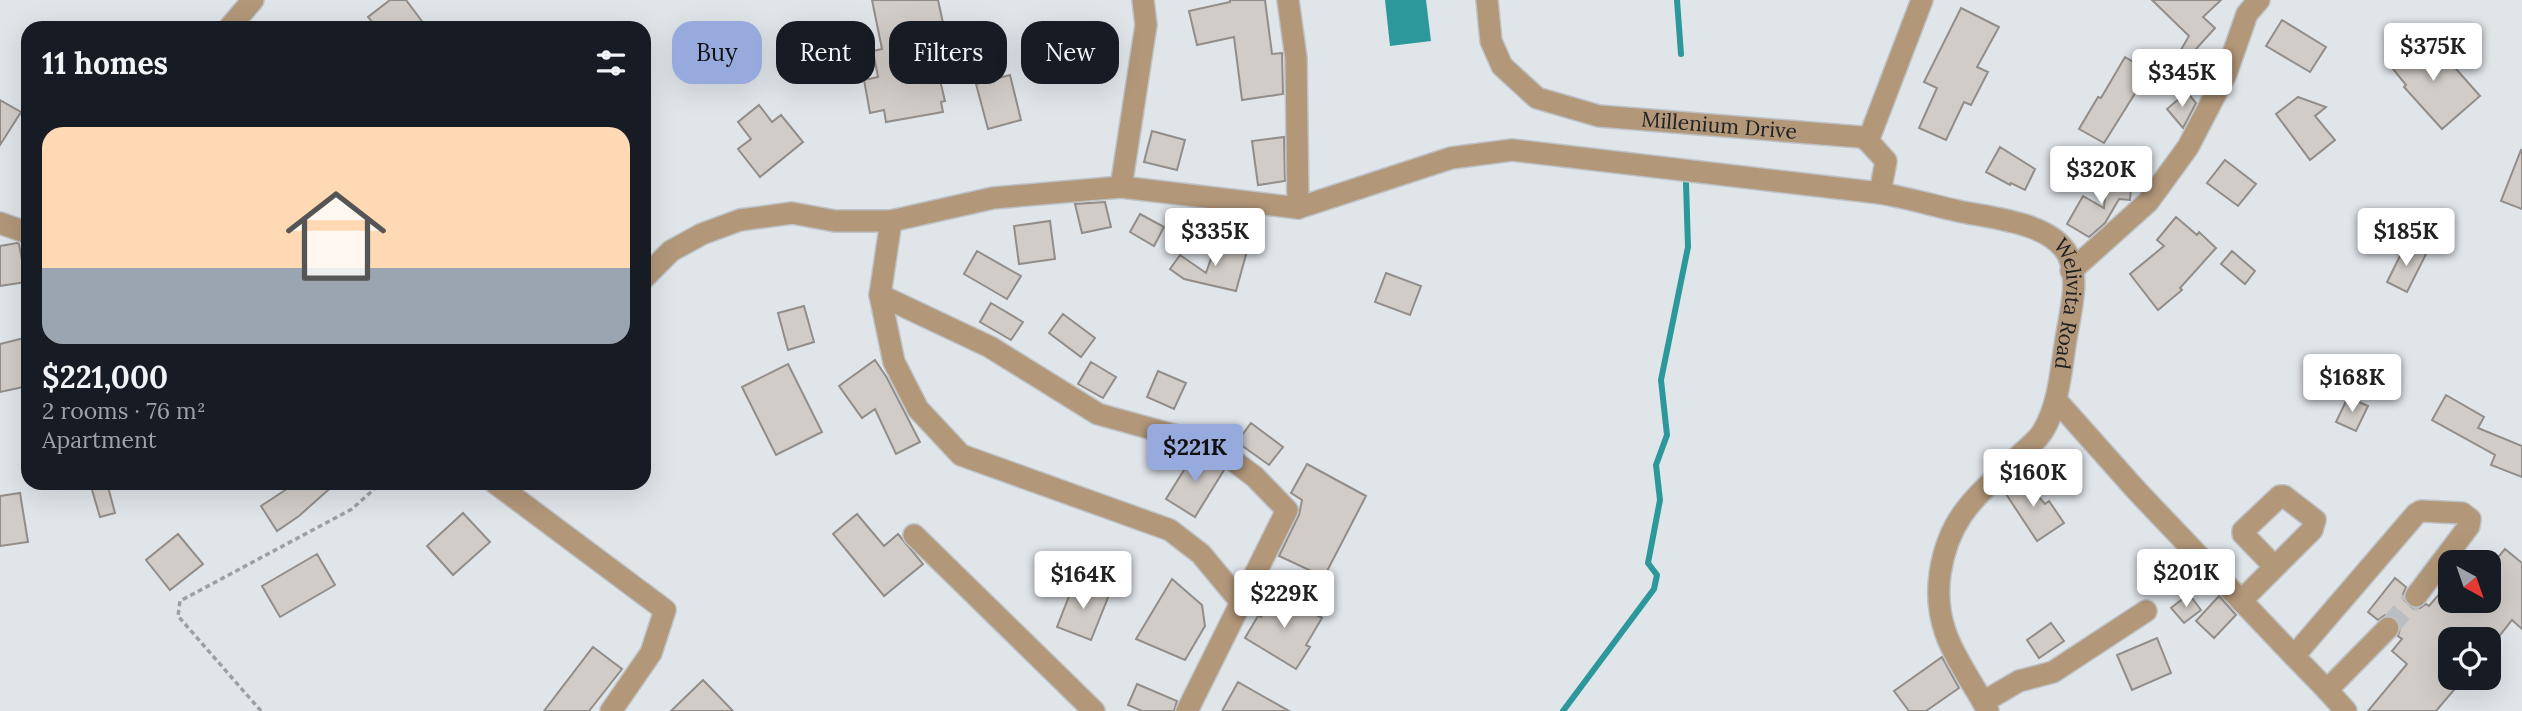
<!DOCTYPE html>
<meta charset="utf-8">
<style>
body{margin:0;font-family:Lora,serif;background:#242831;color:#f1f3f6;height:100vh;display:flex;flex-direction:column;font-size:26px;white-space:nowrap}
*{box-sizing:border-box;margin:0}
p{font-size:23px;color:#9ea1a6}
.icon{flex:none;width:38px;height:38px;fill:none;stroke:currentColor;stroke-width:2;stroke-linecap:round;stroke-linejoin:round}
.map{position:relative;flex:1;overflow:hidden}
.details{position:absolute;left:21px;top:21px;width:630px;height:469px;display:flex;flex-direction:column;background:#171b24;border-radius:21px;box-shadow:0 7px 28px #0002}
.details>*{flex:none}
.guide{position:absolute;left:672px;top:21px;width:665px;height:63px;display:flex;gap:14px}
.needle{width:46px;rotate:140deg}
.tools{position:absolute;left:2438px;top:550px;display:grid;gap:14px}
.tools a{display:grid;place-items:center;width:63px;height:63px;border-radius:14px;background:#171b24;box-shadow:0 7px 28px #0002;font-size:35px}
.price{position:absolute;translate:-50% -60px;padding:0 16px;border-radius:7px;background:#fff;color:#222;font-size:23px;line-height:46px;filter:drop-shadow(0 2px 4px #0008)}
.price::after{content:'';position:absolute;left:50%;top:42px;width:21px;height:16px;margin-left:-10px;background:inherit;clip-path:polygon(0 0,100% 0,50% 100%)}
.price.selected{background:#97aadd;color:#111}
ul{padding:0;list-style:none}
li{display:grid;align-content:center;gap:14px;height:371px;padding:0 21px}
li+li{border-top:2px solid #363941}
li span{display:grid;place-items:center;height:217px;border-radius:21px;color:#555}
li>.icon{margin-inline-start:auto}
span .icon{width:126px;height:126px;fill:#fffc;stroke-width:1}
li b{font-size:30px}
h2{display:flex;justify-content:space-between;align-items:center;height:84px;padding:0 21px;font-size:30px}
.chip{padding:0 24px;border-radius:21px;background:#171b24;box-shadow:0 7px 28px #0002;font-size:24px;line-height:63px}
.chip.selected{background:#97aadd;color:#111}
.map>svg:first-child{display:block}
</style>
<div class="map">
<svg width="2522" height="711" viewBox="0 0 2522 711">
<rect width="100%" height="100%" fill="#e0e5ea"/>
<!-- water -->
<path fill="#2d989b" d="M 1385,0 L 1426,0 L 1431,41 L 1390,46 Z"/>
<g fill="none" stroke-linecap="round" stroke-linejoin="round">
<!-- stream -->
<path stroke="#2d989b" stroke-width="6" d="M 1677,0 L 1681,54
M 1563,711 L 1654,589 L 1657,575 L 1648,563 L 1660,500 L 1656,465 L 1667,435 L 1661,380 L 1688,247 L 1686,183"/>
</g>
<!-- building -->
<path fill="#d1ccc7" stroke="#928d88" stroke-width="2" d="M 390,0 L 406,0 L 427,28 L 377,28 L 368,17 Z
M 872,0 L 938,0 L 945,32 L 929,35 L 945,101 L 941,102 L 943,112 L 886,122 L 884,110 L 870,113 L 864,80 L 878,77 L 873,51 L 882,49 Z
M 1230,0 L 1265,0 L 1272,54 L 1282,53 L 1283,94 L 1242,100 L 1234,37 L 1197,45 L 1189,11 L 1230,2 Z
M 2152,0 L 2221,0 L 2203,17 L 2215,28 L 2196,49 L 2210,57 L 2200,75 L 2180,68 L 2177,72 L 2171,67 L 2189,36 Z
M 1961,8 L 1999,27 L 1977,67 L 1988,72 L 1971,105 L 1964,102 L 1946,140 L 1919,128 L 1937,88 L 1924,82 Z
M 2282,20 L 2326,47 L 2310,72 L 2266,46 Z
M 2410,38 L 2431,63 L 2442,53 L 2480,96 L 2442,129 L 2404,87 L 2406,85 L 2385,59 Z
M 2125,57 L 2149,71 L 2104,143 L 2079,129 L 2098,97 L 2101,98 Z
M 1010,75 L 1021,120 L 988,129 L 976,84 Z
M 2187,92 L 2196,103 L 2183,128 L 2167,109 Z
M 2298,97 L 2326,107 L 2315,116 L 2335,140 L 2310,160 L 2276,114 Z
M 0,100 L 21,112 L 0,145 Z
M 759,105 L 772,122 L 781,115 L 803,142 L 760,177 L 738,149 L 751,139 L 738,122 Z
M 1152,131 L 1185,140 L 1177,170 L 1144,162 Z
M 1284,137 L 1285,181 L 1258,185 L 1252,141 Z
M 2000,147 L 2035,169 L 2025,190 L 2011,183 L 2010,185 L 1986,172 Z
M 2521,150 L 2522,151 L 2522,209 L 2501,201 Z
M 2225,160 L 2256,184 L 2238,206 L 2207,183 Z
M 2107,175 L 2132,176 L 2130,200 L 2119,199 L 2105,223 L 2089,237 L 2067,224 L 2083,196 L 2104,208 Z
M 1105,202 L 1111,227 L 1082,233 L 1075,204 Z
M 1140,214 L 1164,227 L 1154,246 L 1130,232 Z
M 2176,217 L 2197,235 L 2199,232 L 2216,248 L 2180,288 L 2182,290 L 2158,310 L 2130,274 L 2164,246 L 2157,240 Z
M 1050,221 L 1055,259 L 1019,264 L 1014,226 Z
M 17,243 L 19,244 L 26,282 L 0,286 L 0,246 Z
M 1216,244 L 1247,251 L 1236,291 L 1184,279 L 1170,269 L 1180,255 L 1206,273 Z
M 2406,244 L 2426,254 L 2407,292 L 2387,282 Z
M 977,251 L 1021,276 L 1007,299 L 964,274 Z
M 2232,251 L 2255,271 L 2245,284 L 2221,264 Z
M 1386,273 L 1421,286 L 1410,315 L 1375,302 Z
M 991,303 L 1023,322 L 1011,340 L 980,322 Z
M 804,306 L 814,342 L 788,350 L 778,313 Z
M 1063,314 L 1095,338 L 1081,357 L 1049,333 Z
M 28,337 L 28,386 L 0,392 L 0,344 Z
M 875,360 L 887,378 L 920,442 L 896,454 L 875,409 L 862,418 L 839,386 Z
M 1091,362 L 1116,377 L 1103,398 L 1078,384 Z
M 788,364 L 822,432 L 776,455 L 742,387 Z
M 1158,371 L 1186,383 L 1174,409 L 1147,397 Z
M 2446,395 L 2484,417 L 2478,428 L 2522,446 L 2522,477 L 2491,465 L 2495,455 L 2432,420 Z
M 2348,397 L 2368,406 L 2356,431 L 2336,422 Z
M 1251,423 L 1283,447 L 1269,465 L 1237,442 Z
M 1194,454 L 1208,458 L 1224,470 L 1195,517 L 1166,499 Z
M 1307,464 L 1366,496 L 1324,577 L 1279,556 L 1299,515 L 1302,500 L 1291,493 Z
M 2020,476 L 2045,504 L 2049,501 L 2064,523 L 2037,541 L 2004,491 Z
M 90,483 L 107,483 L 115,513 L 100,517 Z
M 296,483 L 336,483 L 299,516 L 277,531 L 261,506 Z
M 20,493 L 28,542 L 0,546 L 0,496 Z
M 463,513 L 490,542 L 453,575 L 427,546 Z
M 857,514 L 884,546 L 898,534 L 923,564 L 884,596 L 833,534 Z
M 178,534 L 203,564 L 170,590 L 146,560 Z
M 2505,549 L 2522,563 L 2522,629 L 2512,620 L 2497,639 L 2450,639 L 2450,677 L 2465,677 L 2436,711 L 2368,711 L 2407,664 L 2392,651 L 2402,639 L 2398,636 L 2401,625 L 2398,619 L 2385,615 L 2378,620 L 2368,612 L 2395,578 L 2406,587 L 2403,594 L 2404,600 L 2414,609 L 2420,608 L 2426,604 L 2429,606 L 2441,592 L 2450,600 L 2488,600 L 2488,569 Z
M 317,554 L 335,585 L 280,617 L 262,586 Z
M 1172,579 L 1202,605 L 1205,626 L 1185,660 L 1136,639 Z
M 1075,581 L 1109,595 L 1091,640 L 1057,627 Z
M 1275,592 L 1322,618 L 1306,645 L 1310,647 L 1296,669 L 1245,638 L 1258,616 L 1261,617 Z
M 2189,594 L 2201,610 L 2184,623 L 2171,608 Z
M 2219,596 L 2236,615 L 2214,638 L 2196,621 Z
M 2051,623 L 2064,641 L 2039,658 L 2027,640 Z
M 2157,638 L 2171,673 L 2132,690 L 2117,655 Z
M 593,647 L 622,669 L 589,711 L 544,711 Z
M 1942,657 L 1959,688 L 1926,711 L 1909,711 L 1894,691 Z
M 703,680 L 733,711 L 671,711 Z
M 1238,682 L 1289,711 L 1222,711 Z
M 1137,684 L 1177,701 L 1174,711 L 1142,711 L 1128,705 Z"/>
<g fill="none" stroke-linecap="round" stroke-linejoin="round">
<!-- minor-tunnel -->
<path stroke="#babec2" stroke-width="21" stroke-dasharray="21 10" stroke-linecap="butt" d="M 2388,628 L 2416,596"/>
<!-- minor casing -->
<g stroke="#bdc2c6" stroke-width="24">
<g id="minor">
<path d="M 1288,0 L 1296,58 L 1298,208"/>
<path id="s1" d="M 1487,0 L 1491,41 L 1502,66 L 1537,98 L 1599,116 L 1861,137 L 1868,141 L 1886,161 L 1880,193"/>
<path d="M 229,28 L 253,0"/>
<path d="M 1868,141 L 1922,0"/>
<path d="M 1121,187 L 1146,25 L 1143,0"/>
<path d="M 891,221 L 880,295 L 990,347 L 1098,414 L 1214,446 L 1255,477 L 1287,510 L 1187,711"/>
<path d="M 0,223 L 28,233"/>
<path d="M 2071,271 L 2148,202 L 2188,147 L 2226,74 L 2247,14 L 2259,0"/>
<path id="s2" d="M 644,278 L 671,251 L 702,234 L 740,220 L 792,213 L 835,221 L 891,221 L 993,198 L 1121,187 L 1298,208 L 1451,158 L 1512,150 L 1880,193 C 1907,198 1932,205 1958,211 C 1990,218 2051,222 2068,255 C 2080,280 2070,313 2066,339 C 2061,369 2059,405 2043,431 C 2038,440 2028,447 2021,454 C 1980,494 1949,513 1940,574 C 1932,633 1962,663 1988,711"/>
<path d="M 880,295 L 894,362 L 918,409 L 961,455 L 1170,530 L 1201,554 L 1240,601"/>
<path d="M 2056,400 L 2137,491 L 2294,656"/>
<path d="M 495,483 L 665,610 L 651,653 L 611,711"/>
<path d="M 914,535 L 1094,711"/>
<path d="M 2241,601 L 2312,530 L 2315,520 L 2284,496 L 2280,496 L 2243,531 L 2243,534 L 2275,567"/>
<path d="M 2388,628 L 2327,690 L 2294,656 L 2416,514 L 2421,511 L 2462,513 L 2470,519 L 2469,526 L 2416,596"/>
<path d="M 2327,690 L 2346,711"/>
<path d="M 1983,702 L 2019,681 L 2053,672 L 2146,611"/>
</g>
</g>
<!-- path -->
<path stroke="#9ca0a4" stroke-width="3.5" stroke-dasharray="5 3.5" stroke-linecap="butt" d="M 261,711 L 178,616 L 180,601 L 352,509 L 381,483"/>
<!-- minor -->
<use href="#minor" stroke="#b29779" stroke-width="21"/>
</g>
<g text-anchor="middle" stroke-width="6" stroke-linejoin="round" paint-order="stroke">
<!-- street labels -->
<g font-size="21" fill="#202123" stroke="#eef2f7">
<text dy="7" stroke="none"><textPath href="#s1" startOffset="301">Millenium Drive</textPath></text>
<text dy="7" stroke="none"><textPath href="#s2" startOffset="1522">Welivita Road</textPath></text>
</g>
</g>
</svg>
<div class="tools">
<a><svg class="needle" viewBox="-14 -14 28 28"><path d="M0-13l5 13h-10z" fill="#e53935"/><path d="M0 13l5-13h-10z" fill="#9ea1a6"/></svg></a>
<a><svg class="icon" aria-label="locate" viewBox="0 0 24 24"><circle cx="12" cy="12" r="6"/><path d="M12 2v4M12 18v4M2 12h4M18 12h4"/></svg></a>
</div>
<b class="price" style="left:2433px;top:83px">$375K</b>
<b class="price" style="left:2182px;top:109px">$345K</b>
<b class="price" style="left:2101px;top:206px">$320K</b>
<b class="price" style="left:1215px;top:268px">$335K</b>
<b class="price" style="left:2406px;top:268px">$185K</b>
<b class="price" style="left:2352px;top:414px">$168K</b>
<b class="price selected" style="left:1195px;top:484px">$221K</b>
<b class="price" style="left:2033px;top:509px">$160K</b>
<b class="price" style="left:2186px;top:609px">$201K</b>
<b class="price" style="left:1083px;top:611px">$164K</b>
<b class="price" style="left:1284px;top:630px">$229K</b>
<div class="guide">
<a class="chip selected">Buy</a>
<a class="chip">Rent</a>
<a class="chip">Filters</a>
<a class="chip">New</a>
</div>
<section class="details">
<h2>11 homes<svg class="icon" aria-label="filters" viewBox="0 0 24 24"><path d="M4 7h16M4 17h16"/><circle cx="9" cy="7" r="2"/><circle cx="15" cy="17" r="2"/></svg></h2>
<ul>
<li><span style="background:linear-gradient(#ffd9b3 65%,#9aa5b1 0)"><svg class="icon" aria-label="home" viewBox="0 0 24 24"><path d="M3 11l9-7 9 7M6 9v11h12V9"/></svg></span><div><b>$221,000</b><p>2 rooms · 76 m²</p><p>Apartment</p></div></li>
</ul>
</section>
</div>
